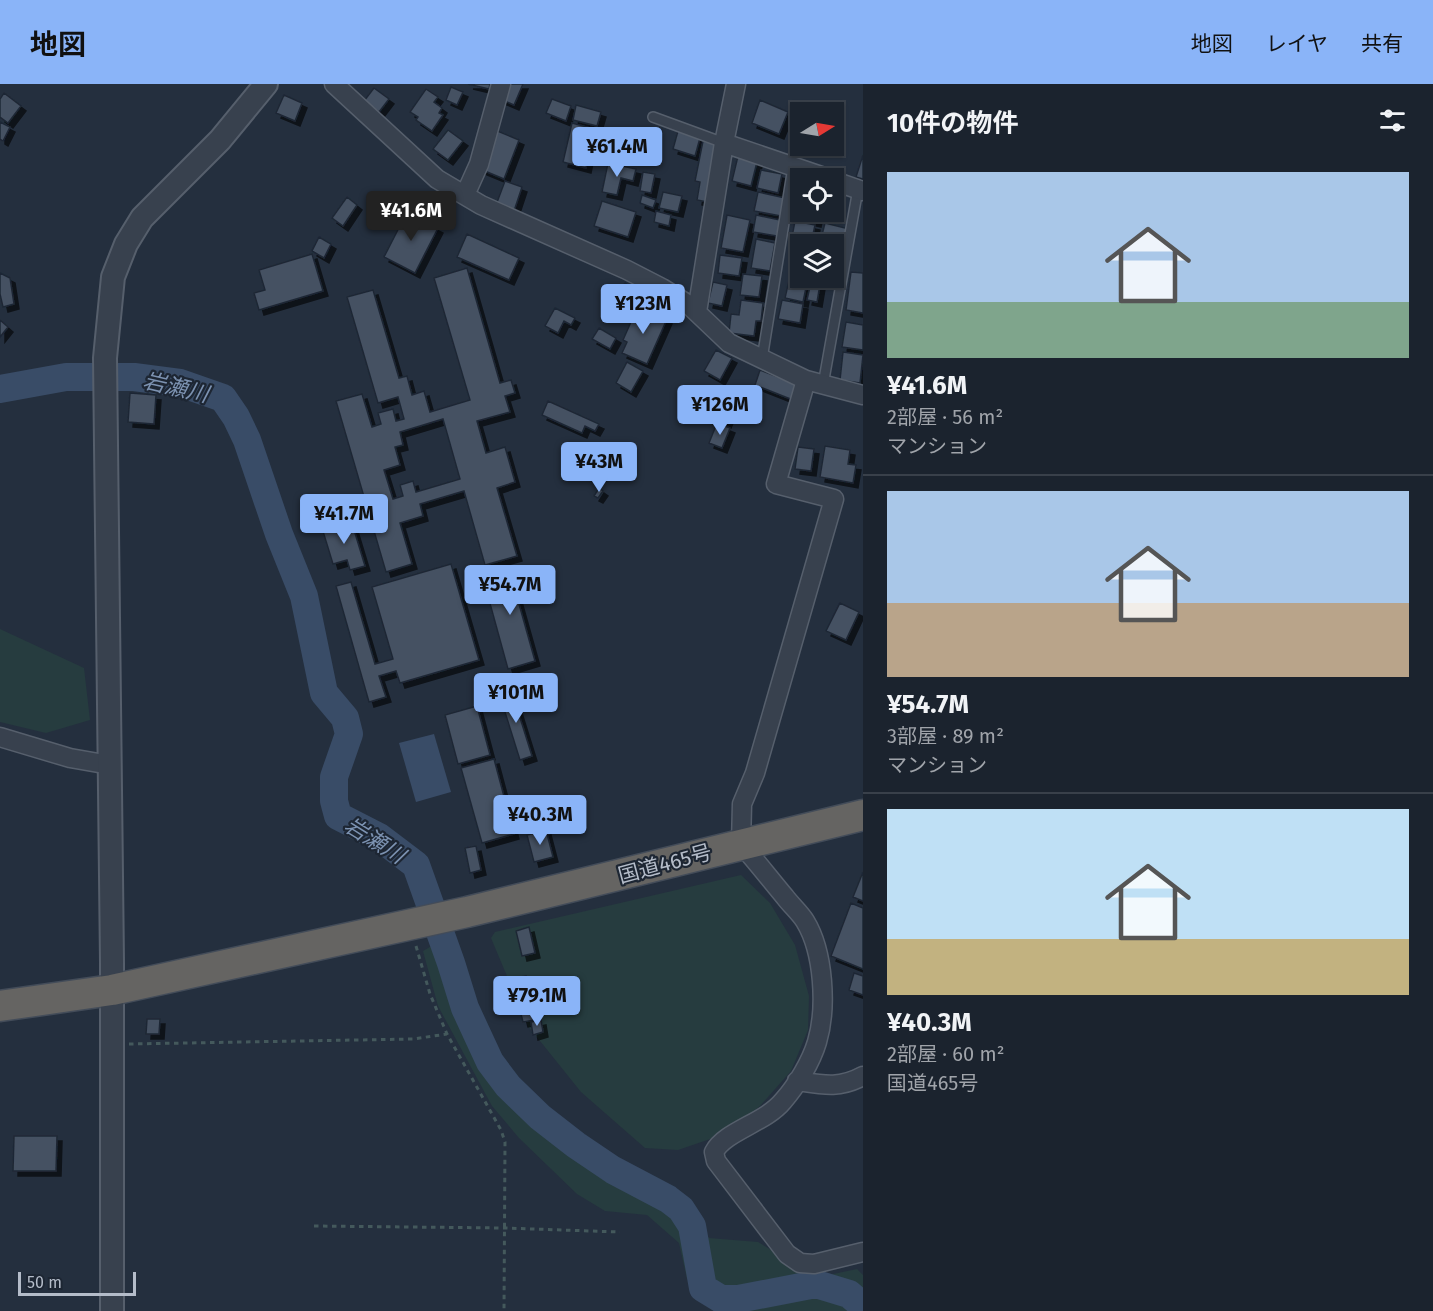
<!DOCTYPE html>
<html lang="ja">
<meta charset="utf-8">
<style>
body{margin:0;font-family:"Fira Sans","Noto Sans JP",sans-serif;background:#282f3a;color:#f1f3f6;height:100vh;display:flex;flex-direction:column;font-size:22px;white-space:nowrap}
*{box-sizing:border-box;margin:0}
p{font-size:20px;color:#a0a4aa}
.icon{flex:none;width:33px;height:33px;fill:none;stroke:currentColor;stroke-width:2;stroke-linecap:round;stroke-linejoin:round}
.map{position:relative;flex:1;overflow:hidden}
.side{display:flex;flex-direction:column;background:#1b232e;width:570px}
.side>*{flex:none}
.needle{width:39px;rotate:79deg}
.tools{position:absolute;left:790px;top:18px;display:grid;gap:12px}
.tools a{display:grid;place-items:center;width:54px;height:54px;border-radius:0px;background:#1b232e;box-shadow:0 2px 4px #0004,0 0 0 2px #39404a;font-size:30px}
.scale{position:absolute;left:18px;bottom:15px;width:118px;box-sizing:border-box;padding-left:6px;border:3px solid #b4bcc9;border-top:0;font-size:16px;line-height:21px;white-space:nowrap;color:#b4bcc9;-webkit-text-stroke:4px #1d2633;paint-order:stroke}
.price{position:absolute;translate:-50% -51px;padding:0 14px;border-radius:6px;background:#8ab4f8;color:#111;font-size:20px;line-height:39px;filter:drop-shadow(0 2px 3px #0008)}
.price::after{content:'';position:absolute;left:50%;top:36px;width:18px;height:14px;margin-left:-9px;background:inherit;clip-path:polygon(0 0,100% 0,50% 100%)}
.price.active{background:#222;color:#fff}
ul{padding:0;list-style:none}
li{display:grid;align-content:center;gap:12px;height:318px;padding:0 24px}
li+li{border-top:2px solid #39404a}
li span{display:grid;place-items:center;height:186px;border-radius:0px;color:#555}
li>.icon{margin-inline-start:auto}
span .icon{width:108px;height:108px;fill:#fffc;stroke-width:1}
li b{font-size:26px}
h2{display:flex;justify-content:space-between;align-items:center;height:72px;padding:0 24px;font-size:26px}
header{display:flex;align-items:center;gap:36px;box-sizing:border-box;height:84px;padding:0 30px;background:#8ab4f8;color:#111}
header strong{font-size:28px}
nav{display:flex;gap:33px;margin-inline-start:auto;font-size:21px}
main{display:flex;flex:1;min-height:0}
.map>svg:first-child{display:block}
</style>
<header>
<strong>地図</strong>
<nav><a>地図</a><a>レイヤ</a><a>共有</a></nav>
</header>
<main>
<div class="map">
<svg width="863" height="1227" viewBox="0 0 863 1227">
<defs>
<filter id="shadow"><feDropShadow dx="5" dy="5" stdDeviation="0" flood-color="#0009"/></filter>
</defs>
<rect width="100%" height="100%" fill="#242f3e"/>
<!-- green -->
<path fill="#263c3f" d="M 0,545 L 84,584 L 90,636 L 46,649 L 0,638 Z
M 741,791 L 770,819 L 795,861 L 809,912 L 808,946 L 791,987 L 760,1022 L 722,1051 L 678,1066 L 645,1064 L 581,1008 L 528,942 L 491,854 L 495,848 Z
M 435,860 L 446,869 L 482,942 L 495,973 L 528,1021 L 556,1045 L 580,1070 L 625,1098 L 661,1109 L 692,1132 L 709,1154 L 758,1158 L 778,1170 L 800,1191 L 819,1193 L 857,1185 L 863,1191 L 863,1227 L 714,1227 L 687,1195 L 679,1159 L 647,1131 L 605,1127 L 577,1110 L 519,1054 L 492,1022 L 438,922 L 423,867 Z"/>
<!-- water -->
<path fill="#394c67" d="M 434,650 L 451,708 L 416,718 L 399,659 Z"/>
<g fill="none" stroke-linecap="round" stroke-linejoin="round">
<!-- river -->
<path stroke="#394c67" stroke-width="28" d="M 0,305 L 66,293 L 134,293 L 180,299 L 223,314 L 236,333 L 247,356 L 279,450 L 304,512 L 324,609 L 345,634 L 349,650 L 334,693 L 334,717 L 338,732 L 379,753 L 416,781 L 451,879 L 465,924 L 490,978 L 508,1002 L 540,1033 L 576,1061 L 613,1086 L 668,1115 L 681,1125 L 692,1142 L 703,1204 L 721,1215 L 738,1215 L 816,1200 L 849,1210 L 863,1222"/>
</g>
<!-- building -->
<path fill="#455162" stroke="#1f2835" stroke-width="1.5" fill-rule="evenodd" filter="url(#shadow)" d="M 468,0 L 490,0 L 489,5 Z
M 506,0 L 523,0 L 514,21 L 500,15 Z
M 451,3 L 463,8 L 457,21 L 446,16 Z
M 374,4 L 389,15 L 379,28 L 364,17 Z
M 426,5 L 438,13 L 434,18 L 442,24 L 439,29 L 443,31 L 432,47 L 416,36 L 418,33 L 410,28 Z
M 4,9 L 21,22 L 8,39 L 0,33 L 0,15 Z
M 284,11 L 302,19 L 295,37 L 276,29 Z
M 552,15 L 571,22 L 566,37 L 546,29 Z
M 760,16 L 788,28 L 779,50 L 752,39 Z
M 576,21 L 601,28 L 597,42 L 573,36 Z
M 0,38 L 10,43 L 3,57 L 0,55 Z
M 572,39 L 594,45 L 586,84 L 563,78 Z
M 448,46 L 463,57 L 448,76 L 433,65 Z
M 495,46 L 519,56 L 504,95 L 480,85 Z
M 678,47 L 700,54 L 695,72 L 673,65 Z
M 703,57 L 724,61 L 713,119 L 697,116 L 700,98 L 695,97 Z
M 863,71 L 863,95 L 856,93 Z
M 738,72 L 757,78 L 751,102 L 732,97 Z
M 608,79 L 636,85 L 633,97 L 621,94 L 617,111 L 602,108 Z
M 761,86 L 782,90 L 778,109 L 757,104 Z
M 643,88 L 655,90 L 651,109 L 640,107 Z
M 505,97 L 522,103 L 514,127 L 496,121 Z
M 663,108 L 682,112 L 678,128 L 659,124 Z
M 758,108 L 785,114 L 781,132 L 754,127 Z
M 642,111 L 656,116 L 653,124 L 640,119 Z
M 347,113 L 357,121 L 343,142 L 332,134 Z
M 602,117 L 636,128 L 628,153 L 594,142 Z
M 656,127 L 671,131 L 669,142 L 654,138 Z
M 407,128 L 438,144 L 415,189 L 384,173 Z
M 804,128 L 818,128 L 816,138 L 802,135 Z
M 727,131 L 750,136 L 743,168 L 721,164 Z
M 756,131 L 780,136 L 777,152 L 753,148 Z
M 795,137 L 815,141 L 811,160 L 791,158 Z
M 825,139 L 849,145 L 844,165 L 834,162 L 834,160 L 820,159 Z
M 467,150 L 519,174 L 509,196 L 457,173 Z
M 319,153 L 331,160 L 324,174 L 312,167 Z
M 756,155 L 775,159 L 770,187 L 751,184 Z
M 797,166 L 801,167 L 801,186 L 794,185 Z
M 834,169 L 838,170 L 834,192 Z
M 312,170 L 323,207 L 259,226 L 254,209 L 265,206 L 259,186 Z
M 720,171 L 742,174 L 739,192 L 718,189 Z
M 467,184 L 500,299 L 511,296 L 515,309 L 505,312 L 510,328 L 477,337 L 486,369 L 505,363 L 515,398 L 497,404 L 517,472 L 485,481 L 464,407 L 420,420 L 423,432 L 400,439 L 412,480 L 386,488 L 336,317 L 362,310 L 372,343 L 381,340 L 378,329 L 393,325 L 396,337 L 404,335 L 398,313 L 378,319 L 347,213 L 373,206 L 399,294 L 407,292 L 412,311 L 424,307 L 430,328 L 470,316 L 434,194 ZM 443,335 L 460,395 L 416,408 L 413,397 L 400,401 L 403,412 L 393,415 L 384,386 L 400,381 L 395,363 L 403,361 L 400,348 Z
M 791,188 L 801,190 L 801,194 L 808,194 L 803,218 L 785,214 Z
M 851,188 L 863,189 L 863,229 L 846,226 Z
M 0,189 L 10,194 L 14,220 L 3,223 L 0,210 Z
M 743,190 L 762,192 L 759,213 L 740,211 Z
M 713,198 L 727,201 L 722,222 L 708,219 Z
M 811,198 L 820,200 L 817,218 L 807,216 Z
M 625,199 L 648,212 L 642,223 L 636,219 L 629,232 L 613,222 Z
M 741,216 L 763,219 L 761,237 L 756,237 L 754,252 L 729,249 L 731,230 L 739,231 Z
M 782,216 L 803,220 L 800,239 L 778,235 Z
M 638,222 L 667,235 L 647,280 L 622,269 L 627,258 L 623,256 Z
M 555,224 L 575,234 L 571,241 L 564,237 L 558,249 L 545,242 Z
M 0,236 L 8,243 L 0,253 Z
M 846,238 L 863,241 L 863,266 L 842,263 Z
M 599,244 L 616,254 L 610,265 L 592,255 Z
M 716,266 L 732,274 L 720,296 L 704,287 Z
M 843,268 L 863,271 L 860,299 L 840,296 Z
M 627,278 L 643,287 L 631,308 L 616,299 Z
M 760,286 L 799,301 L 793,316 L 755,301 Z
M 130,309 L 156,311 L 154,340 L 128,338 Z
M 702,309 L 717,314 L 711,331 L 696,326 Z
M 721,315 L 734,320 L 726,339 L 713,334 Z
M 548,317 L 599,340 L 595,347 L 585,342 L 582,349 L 542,331 Z
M 717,339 L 730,344 L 722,364 L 709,359 Z
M 825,362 L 850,366 L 848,380 L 856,381 L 853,399 L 820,393 Z
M 798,363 L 814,365 L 811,387 L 795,385 Z
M 599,404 L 603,407 L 598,414 L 594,412 Z
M 351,436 L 365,482 L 350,486 L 347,476 L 333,480 L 322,444 Z
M 451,480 L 479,576 L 400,599 L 396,587 L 379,592 L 386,613 L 369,618 L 336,502 L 351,498 L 375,580 L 393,575 L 372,503 Z
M 519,484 L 527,510 L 517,513 L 535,577 L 508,585 L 483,494 Z
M 840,519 L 859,528 L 846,556 L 826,547 Z
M 511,605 L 532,672 L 520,676 L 499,609 Z
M 477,622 L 490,671 L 458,680 L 445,631 Z
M 494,675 L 514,750 L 482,759 L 461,684 Z
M 546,746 L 553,773 L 534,778 L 527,751 Z
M 476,762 L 481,786 L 470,789 L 465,764 Z
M 863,788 L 863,817 L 853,813 Z
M 851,819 L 863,824 L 863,885 L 831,872 Z
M 529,843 L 535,869 L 522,872 L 516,847 Z
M 854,889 L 863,892 L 863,911 L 849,906 Z
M 526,892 L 529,904 L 526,905 L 526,909 L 516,912 L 512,895 Z
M 532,927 L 534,936 L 523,938 L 521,930 Z
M 147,935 L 160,935 L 159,950 L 146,950 Z
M 541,936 L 543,948 L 533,951 L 531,938 Z
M 14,1052 L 57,1052 L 56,1087 L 13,1087 Z"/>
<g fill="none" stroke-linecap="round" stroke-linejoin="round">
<!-- service casing -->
<g stroke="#565f6c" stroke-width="12">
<path id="service" d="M 653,33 L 724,59
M 762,275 L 793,83
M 823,301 L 858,105"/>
</g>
<!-- minor casing -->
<g stroke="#565f6c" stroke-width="21">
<path id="minor" d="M 334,0 L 437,95 L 481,121 L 627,186 L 662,204 L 689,221 L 729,259 L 806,296 L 863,311
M 724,59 L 827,94
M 834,97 L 863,107
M 465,111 L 479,80 L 501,0
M 697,228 L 724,59 L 736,0
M 806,296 L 776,400 L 834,415 L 755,689 L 742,720 L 741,760 C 756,777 770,795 785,813 C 791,821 800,829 805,837 C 824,868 827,924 817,958 C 811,978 797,1001 783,1017 C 765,1039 725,1047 714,1068 L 716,1077 L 787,1170 L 800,1179 L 814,1180 L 863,1168
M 0,653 L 70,674 L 110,681
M 797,997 C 823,1001 839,1005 863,992"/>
</g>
<!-- tertiary casing -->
<g stroke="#565f6c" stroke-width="26">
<path id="tertiary" d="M 112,1227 L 112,879 L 105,274 L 113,193 L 126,160 L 142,134 L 220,56 L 266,0"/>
</g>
<!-- trunk casing -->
<g stroke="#434c59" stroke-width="33">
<path id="trunk" d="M 0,922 L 112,906 L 467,828 L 863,731"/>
</g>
<!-- path -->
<path stroke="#44595c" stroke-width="3" stroke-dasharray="4.5 4.5" stroke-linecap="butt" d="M 416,862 L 430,910 L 447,950 L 501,1046 L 505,1058 L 504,1227
M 129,960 L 413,955 L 447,950
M 314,1142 L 504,1144 L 620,1148"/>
<!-- service -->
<use href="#service" stroke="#38414e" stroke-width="9"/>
<!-- minor -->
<use href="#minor" stroke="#38414e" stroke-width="18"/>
<!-- tertiary -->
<use href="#tertiary" stroke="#38414e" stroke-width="22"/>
<!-- trunk -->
<use href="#trunk" stroke="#656462" stroke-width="30"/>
</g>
<g text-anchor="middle" stroke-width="4.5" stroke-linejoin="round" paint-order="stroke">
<!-- street labels -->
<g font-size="21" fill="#b4bcc9" stroke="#1d2633">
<text transform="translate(665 780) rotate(-15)" y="7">国道465号</text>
</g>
<!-- water labels -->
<g font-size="22" font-style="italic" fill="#7c92b1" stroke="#1d2633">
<text transform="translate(176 303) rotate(13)" y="8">岩瀬川</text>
<text transform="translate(375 756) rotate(32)" y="8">岩瀬川</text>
</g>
</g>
</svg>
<div class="tools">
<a><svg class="needle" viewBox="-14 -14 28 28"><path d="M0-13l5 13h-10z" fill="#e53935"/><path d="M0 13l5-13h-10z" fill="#a0a4aa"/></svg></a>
<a><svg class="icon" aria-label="locate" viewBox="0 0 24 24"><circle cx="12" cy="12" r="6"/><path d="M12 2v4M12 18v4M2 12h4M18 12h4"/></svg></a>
<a><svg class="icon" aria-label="layers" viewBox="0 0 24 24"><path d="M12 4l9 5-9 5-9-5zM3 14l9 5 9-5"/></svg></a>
</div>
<div class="scale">50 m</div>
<b class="price" style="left:617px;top:94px">¥61.4M</b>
<b class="price active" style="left:411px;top:158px">¥41.6M</b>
<b class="price" style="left:643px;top:251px">¥123M</b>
<b class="price" style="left:720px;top:352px">¥126M</b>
<b class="price" style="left:599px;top:409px">¥43M</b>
<b class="price" style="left:344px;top:461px">¥41.7M</b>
<b class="price" style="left:510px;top:532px">¥54.7M</b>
<b class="price" style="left:516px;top:640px">¥101M</b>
<b class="price" style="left:540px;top:762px">¥40.3M</b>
<b class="price" style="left:537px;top:943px">¥79.1M</b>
</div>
<section class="side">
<h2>10件の物件<svg class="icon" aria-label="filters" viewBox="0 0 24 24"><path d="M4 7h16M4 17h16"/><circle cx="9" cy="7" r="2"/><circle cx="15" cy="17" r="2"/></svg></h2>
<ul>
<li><span style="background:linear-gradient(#a9c7e8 70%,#7fa58c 0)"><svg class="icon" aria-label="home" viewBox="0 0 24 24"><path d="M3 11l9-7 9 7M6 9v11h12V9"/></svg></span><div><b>¥41.6M</b><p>2部屋 · 56 m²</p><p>マンション</p></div></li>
<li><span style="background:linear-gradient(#a9c7e8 60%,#b9a48a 0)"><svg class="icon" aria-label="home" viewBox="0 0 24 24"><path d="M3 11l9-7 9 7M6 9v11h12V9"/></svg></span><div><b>¥54.7M</b><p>3部屋 · 89 m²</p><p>マンション</p></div></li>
<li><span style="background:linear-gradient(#bfe0f5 70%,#c2b280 0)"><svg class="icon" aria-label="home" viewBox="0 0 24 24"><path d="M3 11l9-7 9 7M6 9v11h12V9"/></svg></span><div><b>¥40.3M</b><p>2部屋 · 60 m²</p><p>国道465号</p></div></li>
</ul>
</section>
</main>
